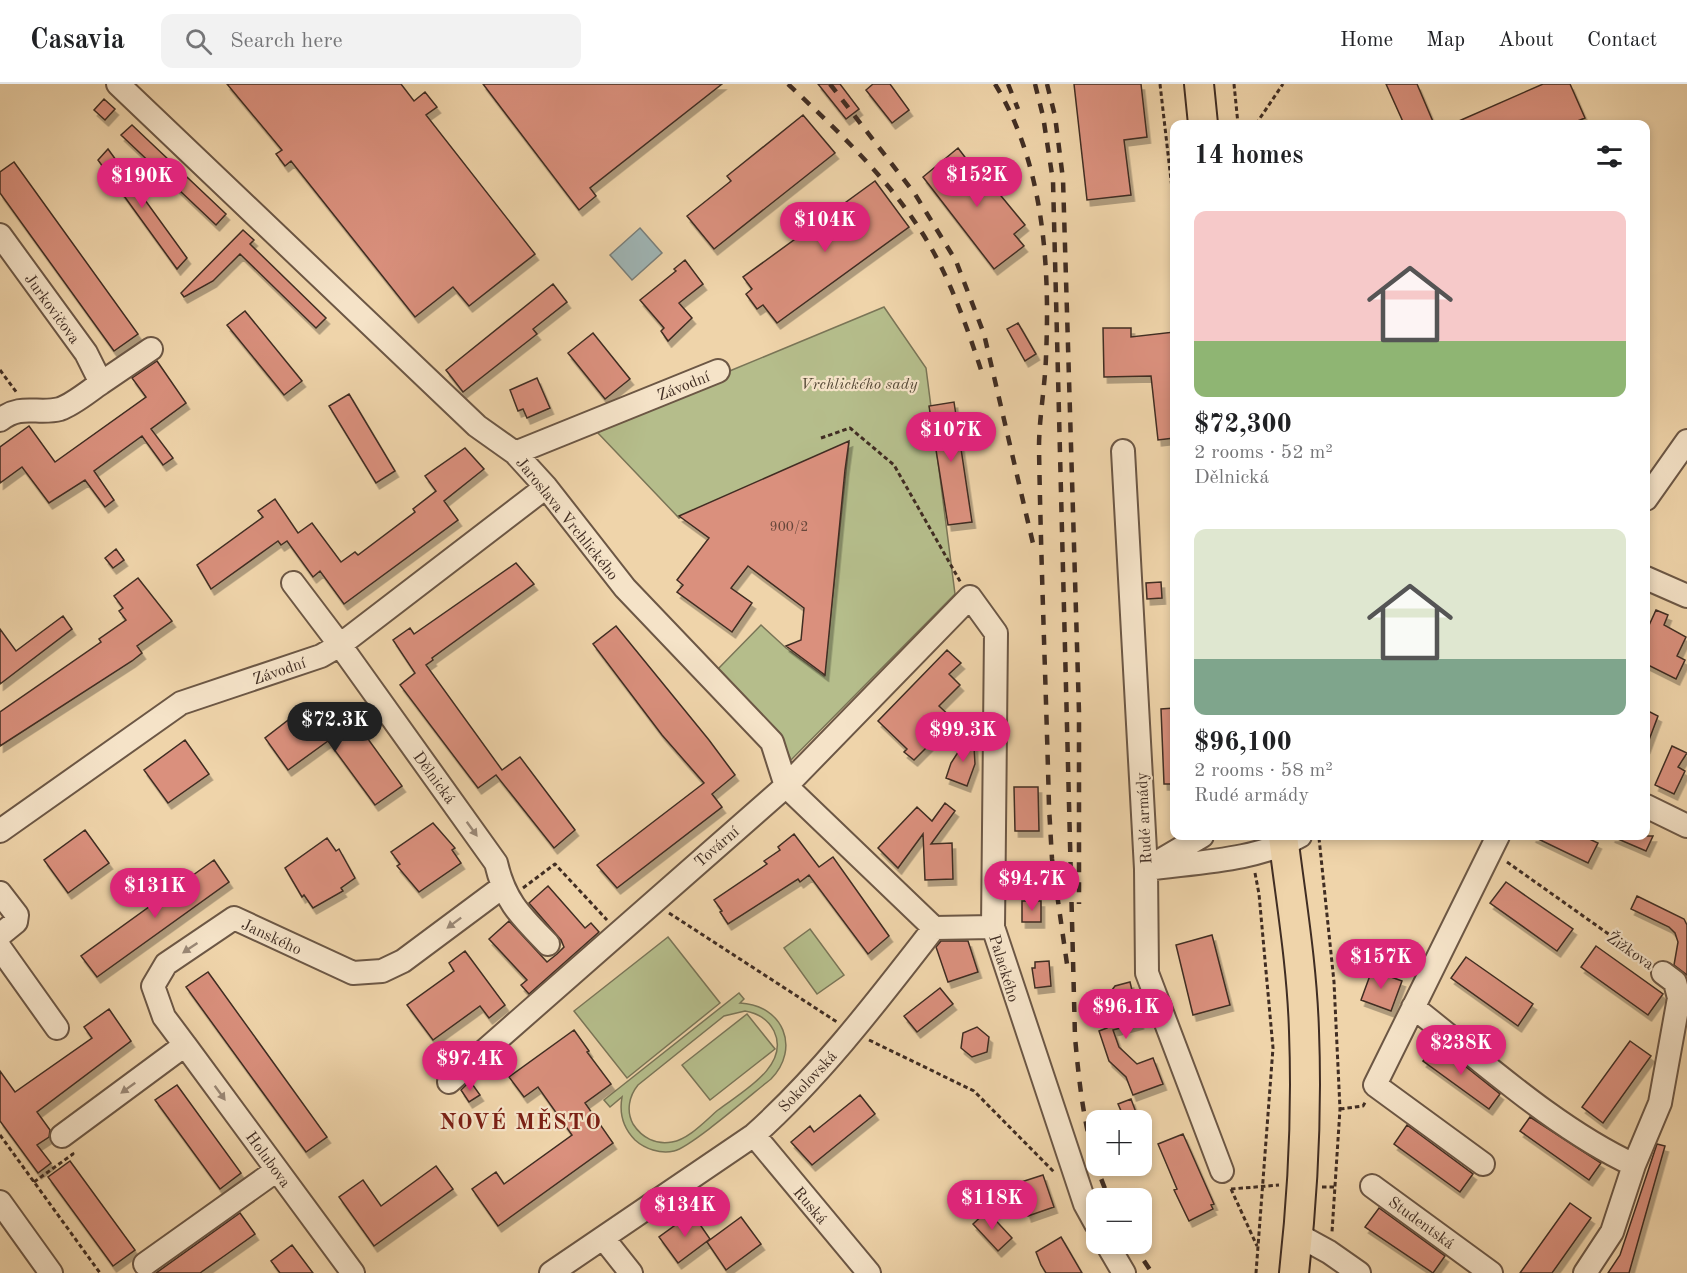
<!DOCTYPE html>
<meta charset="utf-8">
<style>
body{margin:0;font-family:"Old Standard TT",serif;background:#f2f2f2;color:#202124;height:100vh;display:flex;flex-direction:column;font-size:22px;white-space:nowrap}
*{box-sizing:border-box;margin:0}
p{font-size:20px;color:#757577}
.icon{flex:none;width:33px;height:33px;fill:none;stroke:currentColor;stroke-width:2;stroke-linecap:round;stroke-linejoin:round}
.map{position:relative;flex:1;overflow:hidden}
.details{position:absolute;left:1170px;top:36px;width:480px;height:720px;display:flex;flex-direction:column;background:#fff;border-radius:12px;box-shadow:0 3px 9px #0003}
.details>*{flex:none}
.tools{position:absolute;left:1086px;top:1026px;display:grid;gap:12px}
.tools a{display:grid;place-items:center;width:66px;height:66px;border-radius:12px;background:#fff;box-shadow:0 3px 9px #0003;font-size:30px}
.price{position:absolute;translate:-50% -51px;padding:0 14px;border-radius:21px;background:#db2777;color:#fff;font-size:20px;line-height:39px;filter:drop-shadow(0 2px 3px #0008)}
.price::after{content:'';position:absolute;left:50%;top:36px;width:18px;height:14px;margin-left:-9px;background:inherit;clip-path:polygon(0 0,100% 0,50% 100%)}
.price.active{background:#222;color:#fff}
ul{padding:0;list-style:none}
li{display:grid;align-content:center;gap:12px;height:318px;padding:0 24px}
li span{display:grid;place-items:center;height:186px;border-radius:12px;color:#555}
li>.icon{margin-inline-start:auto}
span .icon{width:108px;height:108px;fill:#fffc;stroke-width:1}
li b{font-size:26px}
h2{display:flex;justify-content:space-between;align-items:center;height:72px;padding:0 24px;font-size:26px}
header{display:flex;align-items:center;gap:36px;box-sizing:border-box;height:84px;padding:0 30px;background:#fff;border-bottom:2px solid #e0e0e0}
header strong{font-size:28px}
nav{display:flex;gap:33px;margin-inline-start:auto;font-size:21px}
.search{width:420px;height:54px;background:#f2f2f2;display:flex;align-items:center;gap:15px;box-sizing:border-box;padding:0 21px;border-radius:12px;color:#757577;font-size:22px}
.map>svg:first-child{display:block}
</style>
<header>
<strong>Casavia</strong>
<div class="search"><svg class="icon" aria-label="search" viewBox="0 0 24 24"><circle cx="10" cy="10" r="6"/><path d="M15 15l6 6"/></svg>Search here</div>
<nav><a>Home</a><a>Map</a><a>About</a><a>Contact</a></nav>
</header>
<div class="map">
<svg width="1687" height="1189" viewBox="0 0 1687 1189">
<defs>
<filter id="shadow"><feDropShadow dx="3.5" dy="6" stdDeviation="0" flood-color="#0004"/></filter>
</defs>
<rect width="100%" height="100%" fill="#efd4aa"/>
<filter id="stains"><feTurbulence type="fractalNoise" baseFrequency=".00333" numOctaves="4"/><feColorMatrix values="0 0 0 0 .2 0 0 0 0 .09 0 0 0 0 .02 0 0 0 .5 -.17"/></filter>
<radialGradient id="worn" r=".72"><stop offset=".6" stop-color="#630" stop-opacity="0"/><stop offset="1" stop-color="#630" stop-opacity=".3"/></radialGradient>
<!-- green -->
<path fill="#b5bd8b" stroke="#7a7557" stroke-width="1.5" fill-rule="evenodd" d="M 884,223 L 926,284 L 955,510 L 791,676 L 782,655 L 717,586 L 761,541 L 786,564 L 824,592 L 849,359 L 679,434 L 597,348 L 732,286 Z
M 810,845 L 844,891 L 817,910 L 784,864 Z
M 668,853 L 720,919 L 627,994 L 574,927 Z
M 739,909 L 744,915 L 740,919 C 783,921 801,964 771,995 C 753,1009 691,1063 674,1067 C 660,1070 645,1065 635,1056 C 623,1044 619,1030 622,1013 L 610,1023 L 604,1016 ZM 745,927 C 757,929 768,935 774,947 C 791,982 740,1009 718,1026 C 705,1037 689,1055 672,1058 C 656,1061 642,1054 633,1040 C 626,1027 629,1012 638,1001 L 724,932 Z
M 747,930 L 775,965 L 710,1016 L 682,981 Z"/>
<!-- water -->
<path fill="#9fb5b5" stroke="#797f7b" stroke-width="1.5" d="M 640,144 L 662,169 L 632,196 L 610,171 Z"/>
<!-- building -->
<path fill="#da907d" stroke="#402d23" stroke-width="1.5" filter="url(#shadow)" d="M 227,0 L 401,0 L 414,17 L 425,8 L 437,23 L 426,31 L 535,170 L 469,222 L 453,203 L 415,233 L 291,77 L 285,82 L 276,70 L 282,66 Z
M 483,0 L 722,0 L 590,104 L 596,112 L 579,126 Z
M 818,0 L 840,0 L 859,25 L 846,35 Z
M 873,0 L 890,0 L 909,26 L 892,39 L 866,6 Z
M 1074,0 L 1141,0 L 1147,53 L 1124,56 L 1131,111 L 1087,116 Z
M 1386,0 L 1417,0 L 1434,40 L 1404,40 Z
M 1543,0 L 1570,0 L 1585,34 L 1570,40 L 1452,40 Z
M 104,15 L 115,25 L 105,36 L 94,26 Z
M 803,31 L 835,69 L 714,165 L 687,132 L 731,97 L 727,92 Z
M 132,41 L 226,130 L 216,141 L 121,51 Z
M 958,64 L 993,110 L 997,107 L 1025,141 L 1014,150 L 1024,162 L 994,185 L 923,93 Z
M 108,65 L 187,174 L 177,185 L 98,76 Z
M 14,78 L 138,250 L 114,267 L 0,109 L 0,88 Z
M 875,97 L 909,143 L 777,239 L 763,221 L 757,225 L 746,210 L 752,205 L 743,193 Z
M 243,146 L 254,156 L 250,160 L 326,234 L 316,244 L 240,170 L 213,197 L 184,213 L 181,209 Z
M 685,176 L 703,200 L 679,219 L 692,234 L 668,257 L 661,247 L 664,244 L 640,216 L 676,187 L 674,185 Z
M 553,200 L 567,218 L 533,245 L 537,250 L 463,308 L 446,286 Z
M 245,227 L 302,297 L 284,311 L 227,241 Z
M 1018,239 L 1036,270 L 1025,277 L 1007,245 Z
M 1103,244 L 1131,244 L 1131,253 L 1174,248 L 1174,354 L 1158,356 L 1151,292 L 1104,293 Z
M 593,249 L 630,295 L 605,315 L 568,269 Z
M 157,277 L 186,319 L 151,345 L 173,374 L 163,381 L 142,352 L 94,387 L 114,416 L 105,423 L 85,396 L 49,419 L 22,383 L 0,399 L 0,363 L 29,342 L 55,378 L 146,313 L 132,294 Z
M 537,294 L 550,324 L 527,334 L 523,325 L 518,327 L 510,306 Z
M 349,310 L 395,387 L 376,399 L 329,322 Z
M 954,318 L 972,438 L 948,441 L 929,322 Z
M 849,357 L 845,386 L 825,591 L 786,562 L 801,556 L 804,524 L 748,482 L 731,504 L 752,519 L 732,548 L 677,508 L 683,501 L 677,496 L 709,454 L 679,432 Z
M 465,364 L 484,385 L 444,417 L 458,436 L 344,520 L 320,487 L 313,493 L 287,457 L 281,461 L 278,457 L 211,505 L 197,481 L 263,433 L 258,427 L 275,415 L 298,449 L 312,439 L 341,478 L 355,468 L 358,471 L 415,428 L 413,425 L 436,407 L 425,392 Z
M 116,465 L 124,476 L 113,484 L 105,474 Z
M 516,479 L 534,500 L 432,574 L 433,576 L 426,581 L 502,686 L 520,673 L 575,746 L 554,764 L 496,691 L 478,704 L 400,601 L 415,589 L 393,556 L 410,544 L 414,550 Z
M 138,494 L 172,537 L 137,562 L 142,569 L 132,577 L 0,662 L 0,628 L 101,558 L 99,555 L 126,536 L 119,527 L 123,524 L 114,512 Z
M 1161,498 L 1162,514 L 1147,515 L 1146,499 Z
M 1656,526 L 1668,531 L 1664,541 L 1686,553 L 1677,572 L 1685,576 L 1676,595 L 1646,580 L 1646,548 Z
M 63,532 L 72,545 L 0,600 L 0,545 L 16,567 Z
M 616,542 L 709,656 L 735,691 L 712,710 L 722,723 L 617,804 L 597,781 L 704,699 L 662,651 L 593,560 Z
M 947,566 L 961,579 L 949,590 L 960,601 L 939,622 L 954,636 L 914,676 L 904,668 L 907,665 L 878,637 Z
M 305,623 L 329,656 L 355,637 L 402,702 L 375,721 L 328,657 L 288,686 L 265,654 Z
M 1174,624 L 1174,700 L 1164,700 L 1161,625 Z
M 1646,626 L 1658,632 L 1646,664 Z
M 973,645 L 975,680 L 967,702 L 946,694 L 951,679 L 962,662 L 965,662 Z
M 185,656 L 209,690 L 168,719 L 144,686 Z
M 1672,662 L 1687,669 L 1678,683 L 1685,687 L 1674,710 L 1655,701 Z
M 1014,703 L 1038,703 L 1039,747 L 1015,747 Z
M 945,719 L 955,727 L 931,760 L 952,759 L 953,795 L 925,796 L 923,750 L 898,784 L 878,764 L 917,723 L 932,737 Z
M 433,739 L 455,764 L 452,766 L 461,779 L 419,808 L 397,782 L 400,780 L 391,768 Z
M 85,746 L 109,779 L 68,809 L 44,776 Z
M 794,750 L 819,783 L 833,773 L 889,852 L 868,870 L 809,791 L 800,798 L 798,795 L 728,840 L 720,828 L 722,827 L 714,816 L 767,780 L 764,777 L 780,766 L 778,763 Z
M 1532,752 L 1583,752 L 1598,759 L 1588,779 Z
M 1611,752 L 1653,752 L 1646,767 Z
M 327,754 L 336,767 L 339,765 L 355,794 L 341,804 L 343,807 L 313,824 L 304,811 L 302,813 L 285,784 Z
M 214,776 L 229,798 L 97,893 L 81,872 Z
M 1506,798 L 1573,845 L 1557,867 L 1490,819 Z
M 548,802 L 585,844 L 591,839 L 599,848 L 529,910 L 521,901 L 527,896 L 489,855 L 509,837 L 547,878 L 557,870 L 564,863 L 561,856 L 529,819 Z
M 1637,812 L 1684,835 L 1687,841 L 1687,891 L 1674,881 L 1678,858 L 1675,849 L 1669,843 L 1631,825 Z
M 1022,817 L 1041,817 L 1041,838 L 1022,838 Z
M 1212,851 L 1230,921 L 1193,931 L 1176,861 Z
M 941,857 L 968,857 L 978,888 L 948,898 L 936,863 Z
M 1596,862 L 1663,910 L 1648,931 L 1581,883 Z
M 465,867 L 505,921 L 489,934 L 480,922 L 433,956 L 407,921 L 454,887 L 449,879 Z
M 1466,873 L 1533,920 L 1518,942 L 1451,894 Z
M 1049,877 L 1051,902 L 1035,904 L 1032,884 L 1035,884 L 1035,878 Z
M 1372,886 L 1402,897 L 1391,927 L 1361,916 Z
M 208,888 L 327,1053 L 306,1068 L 186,903 Z
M 1130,898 L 1140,939 L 1113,946 L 1119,963 L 1137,980 L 1153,974 L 1163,1000 L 1133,1011 L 1126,993 L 1109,977 L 1099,947 L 1107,944 L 1100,916 L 1106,914 L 1115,902 Z
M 940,904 L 953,920 L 917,948 L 904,932 Z
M 109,925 L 131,957 L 37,1028 L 50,1046 L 49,1053 L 37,1061 L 51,1079 L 38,1089 L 0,1037 L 0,987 L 15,1008 L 92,954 L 84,943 Z
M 977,943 L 989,953 L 987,968 L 972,973 L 961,964 L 963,949 Z
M 574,946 L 589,967 L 587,968 L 611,1000 L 585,1019 L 613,1059 L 498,1142 L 472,1105 L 496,1088 L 504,1100 L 572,1051 L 538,1003 L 524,1013 L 509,993 Z
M 1630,957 L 1651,972 L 1603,1039 L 1582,1023 Z
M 1436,959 L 1500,1010 L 1489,1025 L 1423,977 Z
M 470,997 L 480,1011 L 469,1018 L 461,1006 Z
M 177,1001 L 241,1089 L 220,1105 L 155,1016 Z
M 860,1011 L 875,1030 L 812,1081 L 791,1058 L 810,1042 L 814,1048 Z
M 1131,1015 L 1137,1031 L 1125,1036 L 1118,1020 Z
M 1530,1033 L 1601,1079 L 1589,1096 L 1520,1047 Z
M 1407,1041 L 1473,1090 L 1460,1108 L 1394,1060 Z
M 1183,1050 L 1214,1120 L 1211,1121 L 1213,1125 L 1189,1137 L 1174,1106 L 1177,1105 L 1158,1060 Z
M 1657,1060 L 1665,1062 L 1629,1189 L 1608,1189 L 1620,1171 Z
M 70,1077 L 135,1166 L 113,1182 L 48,1093 Z
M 436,1082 L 453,1105 L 374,1162 L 339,1113 L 363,1096 L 381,1122 Z
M 1043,1091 L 1054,1123 L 1028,1132 L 1018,1099 Z
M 1570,1119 L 1591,1134 L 1552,1189 L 1520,1189 Z
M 1379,1124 L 1445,1172 L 1433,1189 L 1365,1143 Z
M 987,1127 L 1012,1154 L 998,1167 L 973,1140 Z
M 240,1129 L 255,1150 L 227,1170 L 200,1189 L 156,1189 Z
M 692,1129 L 710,1155 L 678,1179 L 659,1153 Z
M 741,1133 L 761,1160 L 726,1186 L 707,1158 Z
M 1061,1153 L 1082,1189 L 1046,1189 L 1041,1181 L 1036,1168 Z
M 292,1161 L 313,1189 L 280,1189 L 271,1177 Z"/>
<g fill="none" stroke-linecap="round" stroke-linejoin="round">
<!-- minor casing -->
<g stroke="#6c5745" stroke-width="26">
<path id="minor" d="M 118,0 L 477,342 L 515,369 L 546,403 L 625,504 L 772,658 L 786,702 L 934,844
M 0,151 L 86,269 L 101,299 C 89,307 74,320 60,325 C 37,331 22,319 0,336
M 101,299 L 151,265
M 1123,367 L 1146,785 L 1147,889 L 1222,1087
M 515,369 L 718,287
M 1646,415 L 1687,357
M 1646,494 L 1687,512
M 293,499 L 340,561 L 496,779 C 505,818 521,832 548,860
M 1646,722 L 1687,742
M 0,747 L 181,619 L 321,572 L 340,561 L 546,403
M 1202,752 L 1146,785 C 1196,778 1256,777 1300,752
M 0,809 L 17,831 L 16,838 L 0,851
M 0,864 L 57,944
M 1413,923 C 1481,976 1556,1045 1634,1081
M 185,961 L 353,1189
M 449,998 L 786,702 L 970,513 L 996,549 L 993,843 L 1085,1120 L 1096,1140
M 754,1051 L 869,1189
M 62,1052 L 185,961 L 164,933 L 153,902 L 166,880 L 234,834 L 353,889 L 382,887 L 403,877 L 501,804
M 1483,1080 L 1375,1001 L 1498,752
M 1372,1102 L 1491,1189
M 0,1118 L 51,1189
M 1298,1151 L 1329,1168 L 1359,1189
M 604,1155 L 631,1189
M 1107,1160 L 1124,1189
M 145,1180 L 277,1086
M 551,1189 L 754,1051 C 822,990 878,916 934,844 L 993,843
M 1585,1189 L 1612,1148 L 1634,1081 L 1660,1019 L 1679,914 L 1675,898 L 1663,889"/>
</g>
<!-- major casing -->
<g stroke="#402d23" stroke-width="32">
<path id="major" d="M 1199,0 L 1203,40
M 1283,752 C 1291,817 1302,881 1304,947 C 1307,1027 1303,1109 1294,1189"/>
</g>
<!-- path -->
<path stroke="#402d23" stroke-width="3" stroke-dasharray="4.5 3" stroke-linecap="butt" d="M 1160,0 L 1174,122
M 1234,0 L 1238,40
M 1256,40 L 1283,0
M 0,286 L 17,309
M 821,354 L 850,344 L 894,381 L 961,499
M 1319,754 L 1334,898 L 1340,1025 L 1332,1148
M 1507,778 L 1648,878
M 1255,789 L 1259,810 L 1273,964 L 1256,1189
M 523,804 L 555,780 L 607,836
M 669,829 L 837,938
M 869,956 L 974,1007 L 1054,1088
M 1340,1025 L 1363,1022 L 1366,1017
M 0,1051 L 100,1189
M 34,1098 L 73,1070 L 71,1066
M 1322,1103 L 1336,1103
M 1231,1105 L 1279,1101
M 1231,1105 L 1257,1162"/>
<!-- minor -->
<use href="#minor" stroke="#f5e3c8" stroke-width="22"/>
<!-- major -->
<use href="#major" stroke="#efd4aa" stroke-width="28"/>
<!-- rail -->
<path stroke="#402d23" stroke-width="4.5" stroke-dasharray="10 10" stroke-linecap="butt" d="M 788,0 C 842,51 898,103 934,169 C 955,208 969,249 983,292
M 830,0 L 915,110 L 956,177 L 984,250 L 1035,468
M 995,0 C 1044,80 1050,182 1046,273 C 1045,303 1039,334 1039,364 C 1041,484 1046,603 1049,723 L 1052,775 L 1067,880
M 1008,0 L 1018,25
M 1035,0 L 1043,32 L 1053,97 L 1075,953 C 1080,1009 1086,1063 1109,1114
M 1047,0 L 1055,32 L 1063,95 L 1079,628 L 1079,820
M 1133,1160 L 1152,1189"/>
</g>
<!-- one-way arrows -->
<defs><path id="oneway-solid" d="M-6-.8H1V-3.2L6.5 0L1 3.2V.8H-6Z" transform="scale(1.5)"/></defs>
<g fill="#9a8876">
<use href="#oneway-solid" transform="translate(472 745) rotate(54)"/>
<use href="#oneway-solid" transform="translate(454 839) rotate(143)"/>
<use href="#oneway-solid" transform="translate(190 864) rotate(146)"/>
<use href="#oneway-solid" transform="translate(128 1004) rotate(144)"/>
<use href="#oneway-solid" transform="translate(220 1009) rotate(54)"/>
</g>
<g text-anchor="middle" stroke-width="4.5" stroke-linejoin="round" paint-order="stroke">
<!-- number labels -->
<g font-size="14" fill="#66463a">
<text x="789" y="447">900/2</text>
</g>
<!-- street labels -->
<g font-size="16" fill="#402d23" stroke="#f5e3c8">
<text transform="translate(53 224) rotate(54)" y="6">Jurkovičova</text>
<text transform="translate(683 301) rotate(-22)" y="6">Závodní</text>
<text transform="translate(568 434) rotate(51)" y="6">Jaroslava Vrchlického</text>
<text transform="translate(279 586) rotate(-19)" y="6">Závodní</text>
<text transform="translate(435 693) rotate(54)" y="6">Dělnická</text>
<text transform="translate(1143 734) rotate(-93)" y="6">Rudé armády</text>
<text transform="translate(716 762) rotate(-41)" y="6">Tovární</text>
<text transform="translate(272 852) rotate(25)" y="6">Janského</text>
<text transform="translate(1631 866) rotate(35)" y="6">Žižkova</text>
<text transform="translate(1005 884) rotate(73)" y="6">Palackého</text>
<text transform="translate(807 997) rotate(-47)" y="6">Sokolovská</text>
<text transform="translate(269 1075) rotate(54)" y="6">Holubova</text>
<text transform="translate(811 1121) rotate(50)" y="6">Ruská</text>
<text transform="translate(1422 1138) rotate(36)" y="6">Studentská</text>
</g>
<!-- park labels -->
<g font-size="16" font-style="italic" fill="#574a38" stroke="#f5e3c8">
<text x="859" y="305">Vrchlického sady</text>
</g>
<!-- district labels -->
<g font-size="22" font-weight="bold" letter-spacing="1.5" fill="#7a1f14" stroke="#f5e3c8">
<text x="521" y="1045">NOVÉ MĚSTO</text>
</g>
</g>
<rect width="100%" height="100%" filter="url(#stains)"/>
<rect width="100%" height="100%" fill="url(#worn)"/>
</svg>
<div class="tools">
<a>+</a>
<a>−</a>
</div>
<b class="price" style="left:977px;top:124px">$152K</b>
<b class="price" style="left:142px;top:125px">$190K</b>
<b class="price" style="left:825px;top:169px">$104K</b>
<b class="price" style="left:951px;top:379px">$107K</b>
<b class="price active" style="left:335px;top:669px">$72.3K</b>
<b class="price" style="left:963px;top:679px">$99.3K</b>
<b class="price" style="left:1032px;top:828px">$94.7K</b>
<b class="price" style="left:155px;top:835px">$131K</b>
<b class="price" style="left:1381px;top:906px">$157K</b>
<b class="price" style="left:1126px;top:956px">$96.1K</b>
<b class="price" style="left:1461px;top:992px">$238K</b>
<b class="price" style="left:470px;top:1008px">$97.4K</b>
<b class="price" style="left:992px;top:1147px">$118K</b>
<b class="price" style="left:685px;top:1154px">$134K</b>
<section class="details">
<h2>14 homes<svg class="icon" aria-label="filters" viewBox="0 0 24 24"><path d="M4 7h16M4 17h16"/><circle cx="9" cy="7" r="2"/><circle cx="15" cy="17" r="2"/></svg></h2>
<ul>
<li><span style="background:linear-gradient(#f6c9c9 70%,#8fb573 0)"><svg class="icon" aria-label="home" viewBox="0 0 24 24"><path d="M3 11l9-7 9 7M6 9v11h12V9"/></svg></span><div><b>$72,300</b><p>2 rooms · 52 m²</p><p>Dělnická</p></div></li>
<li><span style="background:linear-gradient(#dfe7d0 70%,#7fa58c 0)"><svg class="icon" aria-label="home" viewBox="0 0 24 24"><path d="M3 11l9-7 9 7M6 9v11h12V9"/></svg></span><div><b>$96,100</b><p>2 rooms · 58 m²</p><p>Rudé armády</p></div></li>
</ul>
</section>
</div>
